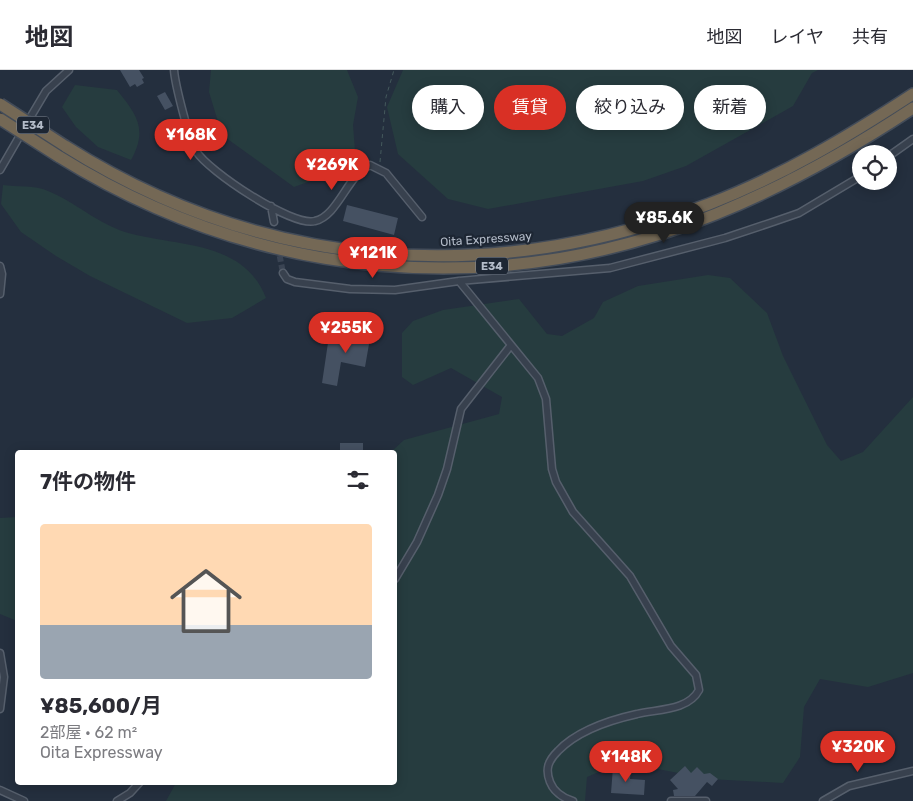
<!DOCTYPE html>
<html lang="ja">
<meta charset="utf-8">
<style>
body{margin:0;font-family:Rubik,"Noto Sans JP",sans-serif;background:#f2f2f3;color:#2b2b33;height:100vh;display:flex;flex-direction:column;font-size:19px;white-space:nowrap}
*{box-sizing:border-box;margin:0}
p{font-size:16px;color:#7c7c81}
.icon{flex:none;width:28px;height:28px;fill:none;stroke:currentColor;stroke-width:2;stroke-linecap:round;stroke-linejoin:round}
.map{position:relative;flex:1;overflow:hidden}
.panel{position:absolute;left:15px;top:380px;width:382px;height:335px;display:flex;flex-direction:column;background:#fff;border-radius:5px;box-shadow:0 2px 12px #0003}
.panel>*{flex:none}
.hud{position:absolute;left:412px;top:15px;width:425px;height:45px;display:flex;gap:10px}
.fabs{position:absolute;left:852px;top:75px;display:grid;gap:10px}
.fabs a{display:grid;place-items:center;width:45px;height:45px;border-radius:50%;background:#fff;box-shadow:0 2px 12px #0003;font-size:25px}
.price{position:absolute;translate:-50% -42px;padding:0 11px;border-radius:18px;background:#d93025;color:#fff;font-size:16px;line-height:32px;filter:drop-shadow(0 1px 2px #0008)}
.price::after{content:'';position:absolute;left:50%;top:30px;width:15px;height:11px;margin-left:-8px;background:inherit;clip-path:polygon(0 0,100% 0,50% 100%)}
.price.on{background:#222;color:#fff}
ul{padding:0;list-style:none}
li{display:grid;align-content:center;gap:10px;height:265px;padding:0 25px}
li+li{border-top:1px solid #e1e1e2}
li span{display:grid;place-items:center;height:155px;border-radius:5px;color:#555}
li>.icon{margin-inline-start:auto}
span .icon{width:90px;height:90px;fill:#fffc;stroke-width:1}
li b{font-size:21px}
h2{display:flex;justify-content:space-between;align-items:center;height:60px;padding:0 25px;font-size:21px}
.chip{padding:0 18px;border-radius:22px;background:#fff;box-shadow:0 2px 12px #0003;font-size:18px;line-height:45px}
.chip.on{background:#d93025;color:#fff}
header{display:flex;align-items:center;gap:30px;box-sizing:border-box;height:70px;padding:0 25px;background:#fff;border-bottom:1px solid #e1e1e2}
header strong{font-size:24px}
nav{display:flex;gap:28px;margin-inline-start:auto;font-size:18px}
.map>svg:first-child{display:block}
</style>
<header>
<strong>地図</strong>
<nav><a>地図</a><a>レイヤ</a><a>共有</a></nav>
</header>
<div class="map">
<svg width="913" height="731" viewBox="0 0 913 731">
<rect width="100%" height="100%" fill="#242f3e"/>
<!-- green -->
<path fill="#263c3f" d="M 211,0 L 347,0 L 358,27 L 353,55 L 355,81 L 330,104 L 294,117 L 222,65 L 209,22 Z
M 403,0 L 818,0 L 812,3 L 793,36 L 686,96 L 643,111 L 488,139 L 448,129 L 398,84 L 387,37 Z
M 75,15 L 117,20 C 137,45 148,59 131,90 L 98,77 L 76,57 L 62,37 Z
M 3,115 C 16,117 35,115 48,121 C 75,132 97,153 125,162 C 175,177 243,169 266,228 L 232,248 L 187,253 L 90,206 L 56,186 L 21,162 L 1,134 Z
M 708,205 L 730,208 L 767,243 L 783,286 L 827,375 L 841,391 L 863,382 L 913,327 L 913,603 L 868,617 L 820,609 L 804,637 L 800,687 L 783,713 L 709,709 L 622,692 L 587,707 L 585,731 L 166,731 L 176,713 L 395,712 L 395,382 L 391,382 L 404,370 L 499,344 L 502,327 L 451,298 L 413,315 L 402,307 L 402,263 L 413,251 L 443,240 L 519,229 L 547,264 L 562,266 L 594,248 L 603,232 L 638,216 Z
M 17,447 L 18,447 L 17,551 L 0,544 L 0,448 Z"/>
<!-- building -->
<path fill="#455162" d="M 120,0 L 139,0 L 144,8 L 142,9 L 144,13 L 137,17 L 135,14 L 130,17 Z
M 165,22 L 173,36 L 165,40 L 157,26 Z
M 347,135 L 398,148 L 394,165 L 343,151 Z
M 358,255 L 372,257 L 365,297 L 341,292 L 337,316 L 322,313 L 329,266 L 355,270 Z
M 340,373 L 363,373 L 363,382 L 340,382 Z
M 685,696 L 691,703 L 697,697 L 704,704 L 710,703 L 718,709 L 712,716 L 707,712 L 695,726 L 674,726 L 673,720 L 678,719 L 670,710 Z
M 613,697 L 631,699 L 630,709 L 645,710 L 644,725 L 611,723 Z"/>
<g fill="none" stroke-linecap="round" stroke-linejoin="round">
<!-- street-tunnel -->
<path stroke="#3a4453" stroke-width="6" stroke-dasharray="6 3" stroke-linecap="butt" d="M 278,177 L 283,203"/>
<!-- street casing -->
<g stroke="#565f6c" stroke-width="9">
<path id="street" d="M 174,0 C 175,14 189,70 196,81 C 208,101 292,157 315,151 C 338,146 348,104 370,95 L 386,103 L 422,147
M 27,53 L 46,21 L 69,0
M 889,86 L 913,69
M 0,100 L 22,62
M 271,136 L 274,152
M 0,196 L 2,204 L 0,224
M 283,203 L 287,209 L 295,212 L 350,219 L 395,220 L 459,211 L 610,198 L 725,168 L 773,152 L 799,143 L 861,106
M 459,211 L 538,308 L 546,329 L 552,399 L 556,412 L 573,442 L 630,506 L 671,576 L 696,605 L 699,620 C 688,641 657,639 637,644 C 610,650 577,661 558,681 C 548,691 545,699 550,712 C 554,722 563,728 573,731
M 395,509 L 417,472 L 438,425 L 447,399 L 461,339 L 511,275
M 0,583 L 4,607 L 0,639
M 0,720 L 24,731
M 117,731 L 130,723 L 140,712
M 671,731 L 706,731
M 823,731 L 849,716 L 913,701"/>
</g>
<!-- highway casing -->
<g stroke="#434c59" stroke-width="14">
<path id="highway" d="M 65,76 C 265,202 490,217 709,134 C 782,106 849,66 913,24
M 58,86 C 259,211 495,233 716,144 C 785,116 851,79 913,38"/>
</g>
<!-- path -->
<path stroke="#44595c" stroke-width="1" stroke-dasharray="4 4" stroke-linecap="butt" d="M 380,92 L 386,27 L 394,0"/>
<!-- street -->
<use href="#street" stroke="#38414e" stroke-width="6"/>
<!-- highway -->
<use href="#highway" stroke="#746855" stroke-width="11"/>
<!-- highway-bridge casing -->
<g stroke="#434c59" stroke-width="14" stroke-linecap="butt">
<path id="highway-bridge" d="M 0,34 L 65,76
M 0,49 L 58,86"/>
</g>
<!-- highway-bridge -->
<use href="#highway-bridge" stroke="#746855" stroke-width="11"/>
</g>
<g text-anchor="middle" stroke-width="4.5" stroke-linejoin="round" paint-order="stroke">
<!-- shield labels -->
<g fill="#1d2633" stroke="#878f9c" stroke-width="1">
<rect x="17" y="46.5" width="32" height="17" rx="4"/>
<rect x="476" y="187.5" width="32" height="17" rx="4"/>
</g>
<g font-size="11" font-weight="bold" fill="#b4bcc9">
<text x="33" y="59">E34</text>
<text x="492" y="200">E34</text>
</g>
<!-- street labels -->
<g font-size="12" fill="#b4bcc9" stroke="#1d2633">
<text transform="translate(486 169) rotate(-4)" y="4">Oita Expressway</text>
</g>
</g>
</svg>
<div class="fabs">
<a><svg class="icon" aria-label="locate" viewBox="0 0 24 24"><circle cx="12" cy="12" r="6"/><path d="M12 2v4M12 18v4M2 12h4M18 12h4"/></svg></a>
</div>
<b class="price" style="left:191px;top:91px">¥168K</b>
<b class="price" style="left:332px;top:121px">¥269K</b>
<b class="price on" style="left:664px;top:174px">¥85.6K</b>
<b class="price" style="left:373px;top:209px">¥121K</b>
<b class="price" style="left:346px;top:284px">¥255K</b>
<b class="price" style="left:858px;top:703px">¥320K</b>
<b class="price" style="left:626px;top:713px">¥148K</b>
<div class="hud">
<a class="chip">購入</a>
<a class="chip on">賃貸</a>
<a class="chip">絞り込み</a>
<a class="chip">新着</a>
</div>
<section class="panel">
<h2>7件の物件<svg class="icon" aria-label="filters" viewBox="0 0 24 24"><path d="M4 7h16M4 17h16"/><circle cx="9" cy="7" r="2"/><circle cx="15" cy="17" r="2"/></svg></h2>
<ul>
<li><span style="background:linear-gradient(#ffd9b3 65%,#9aa5b1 0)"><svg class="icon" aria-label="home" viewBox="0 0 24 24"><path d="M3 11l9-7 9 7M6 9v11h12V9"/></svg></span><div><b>¥85,600/月</b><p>2部屋 · 62 m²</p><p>Oita Expressway</p></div></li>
</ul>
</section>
</div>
